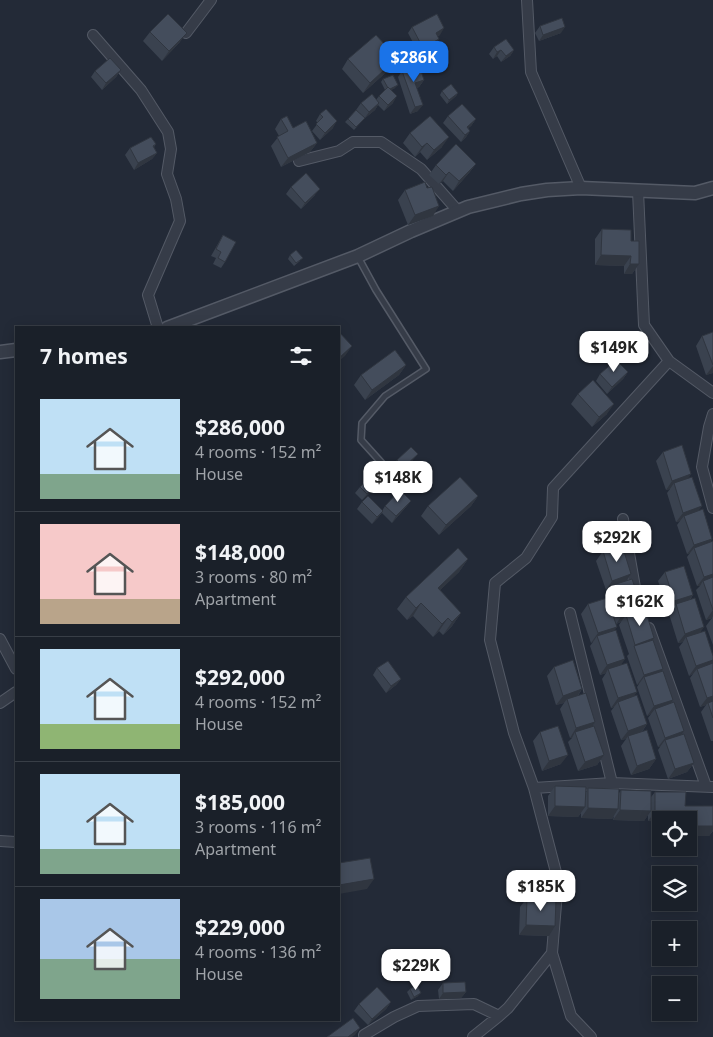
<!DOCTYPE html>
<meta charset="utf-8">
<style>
body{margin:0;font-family:"Noto Sans",sans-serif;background:#272d35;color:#f1f3f6;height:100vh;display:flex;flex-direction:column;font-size:19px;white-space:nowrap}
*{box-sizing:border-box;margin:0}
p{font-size:16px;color:#9fa3a8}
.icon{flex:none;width:28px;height:28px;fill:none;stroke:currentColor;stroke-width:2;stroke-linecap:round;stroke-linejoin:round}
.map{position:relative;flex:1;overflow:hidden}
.details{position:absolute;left:15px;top:326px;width:325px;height:695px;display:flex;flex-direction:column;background:#1a2029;border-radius:0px;box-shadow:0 2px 12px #0003,0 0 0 1px #383e46}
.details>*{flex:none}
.buttons{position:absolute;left:652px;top:811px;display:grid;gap:10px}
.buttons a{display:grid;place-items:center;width:45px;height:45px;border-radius:0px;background:#1a2029;box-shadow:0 2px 12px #0003,0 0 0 1px #383e46;font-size:25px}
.price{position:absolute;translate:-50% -42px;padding:0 11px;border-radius:10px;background:#fff;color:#222;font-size:16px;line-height:32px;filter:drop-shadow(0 1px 2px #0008)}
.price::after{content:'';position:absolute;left:50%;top:30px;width:15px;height:11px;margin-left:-8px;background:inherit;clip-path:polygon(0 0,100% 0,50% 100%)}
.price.on{background:#1a73e8;color:#fff}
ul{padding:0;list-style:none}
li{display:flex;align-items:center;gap:15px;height:125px;padding:0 25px}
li+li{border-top:1px solid #383e46}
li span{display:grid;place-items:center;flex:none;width:140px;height:100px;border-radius:0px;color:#555}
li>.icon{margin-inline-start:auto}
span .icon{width:60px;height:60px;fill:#fffc;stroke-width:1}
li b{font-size:21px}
h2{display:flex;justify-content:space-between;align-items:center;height:60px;padding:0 25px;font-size:21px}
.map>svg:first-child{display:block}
</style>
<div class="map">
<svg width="713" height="1037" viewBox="0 0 713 1037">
<rect width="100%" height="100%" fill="#232a37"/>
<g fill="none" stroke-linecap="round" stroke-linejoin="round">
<!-- service casing -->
<g stroke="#545a66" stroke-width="8">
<path id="service" d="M 358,257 L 376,290 L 426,369 L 385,396 L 362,423 L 361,440 L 398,481"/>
</g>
<!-- minor casing -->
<g stroke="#545a66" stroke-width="12">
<path id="minor" d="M 527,0 L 531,72 L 581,188
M 186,33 L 211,0
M 93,35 L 141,90 L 168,132 L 171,149 L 167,174 L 176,199 L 180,221 L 148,295 L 158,328
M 299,161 L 339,151 L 353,142 L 381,142 L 421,169 L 458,211
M 638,191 L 644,325 L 669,361 L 713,393
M 713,414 L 709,427 L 702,467 L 713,508
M 623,519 L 636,593 L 640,602
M 570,613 L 612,783
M 649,628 L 706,786
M 0,639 L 16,669
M 0,703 L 16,692
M 534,788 L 612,783 L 712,787
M 0,841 L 16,842
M 364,1035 L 394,1017 L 418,1006 L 474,1004 L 499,1016 L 508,1008 L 552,953
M 473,1037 L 499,1016
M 591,1037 L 571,1016 L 552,953 L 558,880 L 534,788 L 514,733 L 490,640 L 495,583 L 526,558 L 552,517 L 553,488 L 669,361"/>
</g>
<!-- tertiary casing -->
<g stroke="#545a66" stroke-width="15">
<path id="tertiary" d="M 167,328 L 358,256 L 411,231 L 468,207 L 521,194 L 547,190 L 581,188 L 695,193 L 713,188
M 0,352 L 16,350"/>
</g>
<!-- service -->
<use href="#service" stroke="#363c48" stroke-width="5"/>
<!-- minor -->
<use href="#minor" stroke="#363c48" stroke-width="10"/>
<!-- tertiary -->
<use href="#tertiary" stroke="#363c48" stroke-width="12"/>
</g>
<!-- wall -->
<path fill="#3a424f" d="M 540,26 L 561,33 L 539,41 L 535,33 Z
M 412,27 L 440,35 L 438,36 L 435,46 L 419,54 L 408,33 Z
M 150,32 L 180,42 L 162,61 L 143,41 Z
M 494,47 L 514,50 L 510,56 L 501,62 L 497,56 L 493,59 L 489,54 Z
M 348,59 L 391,68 L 363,93 L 342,69 Z
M 121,70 L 116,77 L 102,90 L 91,77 L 95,71 Z
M 402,71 L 424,80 L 419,87 L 417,88 L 418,111 L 410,114 L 398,77 Z
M 383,79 L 395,88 L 391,90 L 393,103 L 384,111 L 378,105 L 375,110 L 365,118 L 354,130 L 345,122 L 348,119 L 361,115 L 356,110 L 361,103 L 376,100 L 379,96 L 385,90 L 381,82 Z
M 442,91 L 458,93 L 456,96 L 447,104 L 440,95 Z
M 320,114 L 333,128 L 320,140 L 312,131 L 318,123 L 316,121 Z
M 448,116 L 476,119 L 471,126 L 468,128 L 470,131 L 466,137 L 461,142 L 443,123 Z
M 281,119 L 293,128 L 317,143 L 310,152 L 281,167 L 271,146 L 279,136 L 275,129 Z
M 410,133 L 442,147 L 427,160 L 420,152 L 415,157 L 403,143 Z
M 156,144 L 154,147 L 157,153 L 152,159 L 134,170 L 125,155 L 130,148 Z
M 476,164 L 469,173 L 453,191 L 443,181 L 439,184 L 429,175 L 436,165 Z
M 291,187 L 315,195 L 301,209 L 286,194 Z
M 405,190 L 433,216 L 408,225 L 398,200 Z
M 602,229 L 639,264 L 632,274 L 624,274 L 624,266 L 595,265 L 595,239 Z
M 223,235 L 225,262 L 221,268 L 213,264 L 216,258 L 211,256 Z
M 290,255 L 300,261 L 294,266 L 288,259 Z
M 713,332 L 713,373 L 706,375 L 696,346 L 702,336 Z
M 406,365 L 399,375 L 365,400 L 354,385 L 361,375 Z
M 628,372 L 623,379 L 607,394 L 596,381 L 600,374 Z
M 578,394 L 607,414 L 592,427 L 571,404 Z
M 663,452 L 688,479 L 699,511 L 712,539 L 710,543 L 713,542 L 713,645 L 706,626 L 712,618 L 706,620 L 696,590 L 700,586 L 697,586 L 687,557 L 690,553 L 687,554 L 677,525 L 680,521 L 676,522 L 667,493 L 670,489 L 666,490 L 656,461 Z
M 397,460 L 413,460 L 399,473 L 393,466 Z
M 382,482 L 362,500 L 355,493 L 360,487 Z
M 478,496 L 471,506 L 439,535 L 421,516 L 428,506 Z
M 411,501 L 406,507 L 392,523 L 382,513 L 372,524 L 357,509 L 362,502 L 382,511 L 385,506 Z
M 603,551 L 631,574 L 627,580 L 642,608 L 640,611 L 653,640 L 661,672 L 673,700 L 670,704 L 682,734 L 694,763 L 687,772 L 668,779 L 658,750 L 660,747 L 658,747 L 648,718 L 651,714 L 647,716 L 637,687 L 639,684 L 637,685 L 627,656 L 629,654 L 619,625 L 621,622 L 616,624 L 606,594 L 610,589 L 606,590 L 596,561 Z
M 468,559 L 459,572 L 440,590 L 461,613 L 452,626 L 443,635 L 439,631 L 433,637 L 413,616 L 407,620 L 397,609 L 406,597 Z
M 665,572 L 693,595 L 690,600 L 701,632 L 713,662 L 712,664 L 713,663 L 713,741 L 711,741 L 701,712 L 706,705 L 700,707 L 690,678 L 693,674 L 689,676 L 679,647 L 683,642 L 678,643 L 669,614 L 672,609 L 668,610 L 658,581 Z
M 588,604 L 614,630 L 621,665 L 647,724 L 642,732 L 656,759 L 649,769 L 631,775 L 621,746 L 626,739 L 621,740 L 611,711 L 614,707 L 611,708 L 602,679 L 606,673 L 600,675 L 590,646 L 593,642 L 591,643 L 581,614 Z
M 554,667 L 582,689 L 578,696 L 595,722 L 592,727 L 604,755 L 597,765 L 578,771 L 568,742 L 572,738 L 570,738 L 560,709 L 564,703 L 556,705 L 547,676 Z
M 377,668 L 401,679 L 396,685 L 386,693 L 373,675 Z
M 540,732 L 561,764 L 542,771 L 533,741 Z
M 555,786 L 586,792 L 588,788 L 619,793 L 621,790 L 651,797 L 655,792 L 685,806 L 713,806 L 713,836 L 713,831 L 709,836 L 689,820 L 661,820 L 648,821 L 648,815 L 644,821 L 613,820 L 614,816 L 612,819 L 581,818 L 581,813 L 578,817 L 548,816 L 548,796 Z
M 527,898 L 549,936 L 519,935 L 520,907 Z
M 443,983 L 466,992 L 461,998 L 439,999 L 438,990 Z
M 410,989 L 418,996 L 411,1000 L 407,992 Z
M 391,1002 L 386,1009 L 368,1025 L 354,1011 L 359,1004 Z"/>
<!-- shaded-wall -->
<path fill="#303640" d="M 565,27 L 561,33 L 539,41 L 543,35 Z
M 444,28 L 440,35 L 431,39 L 436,33 Z
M 187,33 L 180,42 L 162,61 L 169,51 Z
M 439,39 L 435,46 L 419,54 L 423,48 Z
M 501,50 L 497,56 L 493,59 L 497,52 Z
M 514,50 L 510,56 L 501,62 L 506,56 Z
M 397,58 L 391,68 L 363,93 L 370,83 Z
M 121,70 L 116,77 L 102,90 L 106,83 Z
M 424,80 L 419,87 L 411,90 L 415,83 Z
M 398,85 L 395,88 L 386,93 L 389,89 Z
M 458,93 L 456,96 L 447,104 L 449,100 Z
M 397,96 L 393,103 L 384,111 L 388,105 Z
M 379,103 L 375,110 L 364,119 L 369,112 Z
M 423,105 L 418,111 L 410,114 L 415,107 Z
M 476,119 L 471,126 L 462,134 L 467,127 Z
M 337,121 L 333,128 L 320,140 L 325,133 Z
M 470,131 L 466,137 L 461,142 L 465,135 Z
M 449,137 L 442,147 L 427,160 L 434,150 Z
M 317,143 L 310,152 L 281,167 L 288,158 Z
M 427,143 L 420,152 L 415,157 L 422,147 Z
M 157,153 L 152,159 L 134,170 L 138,163 Z
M 476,164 L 469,173 L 453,191 L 459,181 Z
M 449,172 L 443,181 L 439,184 L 446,175 Z
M 320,189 L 315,195 L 301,209 L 305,203 Z
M 439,206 L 433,216 L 408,225 L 415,215 Z
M 601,255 L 631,256 L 624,266 L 595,265 Z
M 630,264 L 639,264 L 632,274 L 624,274 Z
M 352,346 L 345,356 L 339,361 L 339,358 Z
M 406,365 L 399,375 L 365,400 L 372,390 Z
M 713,366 L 713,373 L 706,375 Z
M 628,372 L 623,379 L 607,394 L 612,387 Z
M 614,404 L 607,414 L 592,427 L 599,417 Z
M 418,454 L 413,460 L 399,473 L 404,467 Z
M 691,474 L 685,484 L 674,483 L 670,489 L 666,490 L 672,481 Z
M 386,475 L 382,482 L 362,500 L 367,494 Z
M 478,496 L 471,506 L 439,535 L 446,525 Z
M 411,501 L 406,507 L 392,523 L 396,516 Z
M 702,506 L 695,516 L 684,516 L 680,521 L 676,522 L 683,513 Z
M 383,511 L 378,518 L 372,524 L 377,517 Z
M 712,539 L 706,548 L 694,548 L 690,553 L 687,554 L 694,545 Z
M 468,559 L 459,572 L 429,601 L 438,588 Z
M 631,574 L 624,584 L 613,585 L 610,589 L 606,590 L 612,581 Z
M 713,574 L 713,581 L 703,581 L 700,586 L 697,586 L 704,577 Z
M 693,595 L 686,604 L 676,604 L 672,609 L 668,610 L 674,601 Z
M 421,603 L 413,616 L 407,620 L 416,608 Z
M 642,608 L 635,617 L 626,615 L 621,622 L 616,624 L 623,614 Z
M 713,610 L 713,616 L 712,618 L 706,620 Z
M 461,613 L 452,626 L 443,635 L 452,622 Z
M 448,618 L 439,631 L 433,637 L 442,624 Z
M 617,627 L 610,636 L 597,636 L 593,642 L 591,643 L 598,633 Z
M 704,627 L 697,637 L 686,637 L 683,642 L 678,643 L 685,634 Z
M 654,638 L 648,648 L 634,646 L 635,645 Z
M 625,659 L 619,668 L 608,669 L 606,673 L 600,675 L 607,665 Z
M 713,660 L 713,662 L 708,670 L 697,669 L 693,674 L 689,676 L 696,666 Z
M 663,669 L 656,679 L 644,677 L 639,684 L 637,685 L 644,675 Z
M 401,679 L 396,685 L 386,693 L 391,686 Z
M 582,689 L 575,699 L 567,699 L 564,703 L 556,705 L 563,696 Z
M 637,692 L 630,702 L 618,702 L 614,707 L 611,708 L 618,698 Z
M 713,696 L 713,703 L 708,703 L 706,705 L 700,707 L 707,698 Z
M 673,700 L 666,710 L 655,709 L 651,714 L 647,716 L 654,706 Z
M 595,722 L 589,732 L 575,732 L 572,738 L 570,738 L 576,728 Z
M 647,724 L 640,734 L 628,736 L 626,739 L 621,740 L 628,731 Z
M 684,731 L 677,741 L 665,740 L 660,747 L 658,747 L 665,738 Z
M 568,755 L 561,764 L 542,771 L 549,761 Z
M 604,755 L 597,765 L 578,771 L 585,762 Z
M 656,759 L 649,769 L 631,775 L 637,766 Z
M 694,763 L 687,772 L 668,779 L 675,769 Z
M 555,806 L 585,807 L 578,817 L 548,816 Z
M 588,808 L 618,809 L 612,819 L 581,818 Z
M 620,810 L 651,811 L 644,821 L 613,820 Z
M 655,812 L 685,812 L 680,820 L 661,820 L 661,822 L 648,821 Z
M 689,826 L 713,826 L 713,830 L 709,836 L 689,836 Z
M 374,879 L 367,889 L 339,894 L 339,885 Z
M 526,925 L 555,926 L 549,936 L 519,935 Z
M 466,992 L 461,998 L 439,999 L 443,993 Z
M 421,993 L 418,996 L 411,1000 L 414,997 Z
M 391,1002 L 386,1009 L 368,1025 L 372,1019 Z
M 360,1028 L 355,1035 L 352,1037 L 348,1037 Z"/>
<!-- building -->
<path fill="#444d5c" stroke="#303640" d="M 168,14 L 187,33 L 169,51 L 150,32 Z
M 437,14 L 444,28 L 436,33 L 439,39 L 423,48 L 412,27 Z
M 562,18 L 565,27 L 543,35 L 540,26 Z
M 376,35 L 397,58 L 370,83 L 348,59 Z
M 506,39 L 514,50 L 506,56 L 501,50 L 497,52 L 494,47 Z
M 110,58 L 121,70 L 106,83 L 95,71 Z
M 419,65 L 424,80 L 415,83 L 423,105 L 415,107 L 402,71 Z
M 393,75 L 398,85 L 390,89 L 388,87 L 388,88 L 383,79 Z
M 451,84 L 458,93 L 449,100 L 442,91 Z
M 388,87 L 397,96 L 388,105 L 379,96 Z
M 372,94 L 379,103 L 369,112 L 361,103 Z
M 462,104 L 476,119 L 467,127 L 470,131 L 465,135 L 448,116 Z
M 326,109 L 337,121 L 325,133 L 316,124 L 323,117 L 320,114 Z
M 356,110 L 365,118 L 356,127 L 348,119 Z
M 287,116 L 293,128 L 306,121 L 317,143 L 288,158 L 277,137 L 288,131 L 281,119 Z
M 430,116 L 449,137 L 434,150 L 427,143 L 422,147 L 410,133 Z
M 151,137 L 156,144 L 153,146 L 157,153 L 138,163 L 130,148 Z
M 456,144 L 476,164 L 459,181 L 449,172 L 446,175 L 436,165 Z
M 306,173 L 320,189 L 305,203 L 291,187 Z
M 425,182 L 427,188 L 432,187 L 439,206 L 415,215 L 405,190 Z
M 602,229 L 631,230 L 631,241 L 639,241 L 639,264 L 630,264 L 631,256 L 601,255 Z
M 223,235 L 236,242 L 225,262 L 218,258 L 221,252 L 216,249 Z
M 296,250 L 303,258 L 296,263 L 290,255 Z
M 339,332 L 352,346 L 339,358 Z
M 713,332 L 713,365 L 702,336 Z
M 395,350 L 406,365 L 372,390 L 361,375 Z
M 616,360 L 628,372 L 612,387 L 600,374 Z
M 593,380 L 614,404 L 599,417 L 578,394 Z
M 682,445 L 691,474 L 672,481 L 663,452 Z
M 411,447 L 418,454 L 404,467 L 397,460 Z
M 379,468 L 386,475 L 367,494 L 360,487 Z
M 460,477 L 478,496 L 446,525 L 428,506 Z
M 692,477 L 702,506 L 683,513 L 674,483 Z
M 400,490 L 411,501 L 396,516 L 385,506 Z
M 368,496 L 383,511 L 377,517 L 362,502 Z
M 703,509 L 712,539 L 694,545 L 684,516 Z
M 713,541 L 713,574 L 704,577 L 694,548 Z
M 622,545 L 631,574 L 612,581 L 603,551 Z
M 458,548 L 468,559 L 438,588 L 461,613 L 452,622 L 448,618 L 442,624 L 421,603 L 416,608 L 406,597 Z
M 684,566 L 693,595 L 674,601 L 665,572 Z
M 713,577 L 713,610 L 703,581 Z
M 632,579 L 642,608 L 623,614 L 613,585 Z
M 607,598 L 617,627 L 598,633 L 588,604 Z
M 695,598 L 704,627 L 685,634 L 676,604 Z
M 645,609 L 654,638 L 635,645 L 626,615 Z
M 616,630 L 625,659 L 607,665 L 597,636 Z
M 705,631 L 713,656 L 713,660 L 696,666 L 686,637 Z
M 653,640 L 663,669 L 644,675 L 634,646 Z
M 573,660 L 582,689 L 563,696 L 554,667 Z
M 388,661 L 401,679 L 391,686 L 377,668 Z
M 627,663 L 637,692 L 618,698 L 608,669 Z
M 713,663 L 713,696 L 707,698 L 697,669 Z
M 663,671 L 673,700 L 654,706 L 644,677 Z
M 586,693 L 595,722 L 576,728 L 567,699 Z
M 637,695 L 647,724 L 628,731 L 618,702 Z
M 713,701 L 713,718 L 708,703 Z
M 674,702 L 684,731 L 665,738 L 655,709 Z
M 558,726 L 568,755 L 549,761 L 540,732 Z
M 594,726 L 604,755 L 585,762 L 575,732 Z
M 647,730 L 656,759 L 637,766 L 628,736 Z
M 684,734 L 694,763 L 675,769 L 665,740 Z
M 555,786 L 586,787 L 585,807 L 555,806 Z
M 588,788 L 619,789 L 618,809 L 588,808 Z
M 621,790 L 651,791 L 651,811 L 620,810 Z
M 655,792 L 686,792 L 685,806 L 713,806 L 713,826 L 689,826 L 689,820 L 685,820 L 685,812 L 655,812 Z
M 370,858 L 374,879 L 339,885 L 339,863 Z
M 527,898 L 556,899 L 555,926 L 526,925 Z
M 465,982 L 466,992 L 443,993 L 443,983 Z
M 417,985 L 421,993 L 414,997 L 410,989 Z
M 377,987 L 391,1002 L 372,1019 L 359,1004 Z
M 353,1018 L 360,1028 L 348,1037 L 327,1037 Z"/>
</svg>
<div class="buttons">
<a><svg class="icon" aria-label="locate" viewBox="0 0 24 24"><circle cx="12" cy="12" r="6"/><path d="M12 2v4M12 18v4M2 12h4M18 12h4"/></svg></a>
<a><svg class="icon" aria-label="layers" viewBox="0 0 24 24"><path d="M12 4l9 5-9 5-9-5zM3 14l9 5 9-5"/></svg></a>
<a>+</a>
<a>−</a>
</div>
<b class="price on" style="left:414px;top:83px">$286K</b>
<b class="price" style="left:614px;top:373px">$149K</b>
<b class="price" style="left:398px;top:503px">$148K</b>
<b class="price" style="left:617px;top:563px">$292K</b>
<b class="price" style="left:640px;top:627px">$162K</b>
<b class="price" style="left:541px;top:912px">$185K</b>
<b class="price" style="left:416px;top:991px">$229K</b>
<section class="details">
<h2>7 homes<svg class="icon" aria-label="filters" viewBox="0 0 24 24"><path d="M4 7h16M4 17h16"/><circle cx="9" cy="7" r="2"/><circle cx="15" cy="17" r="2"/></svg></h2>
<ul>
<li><span style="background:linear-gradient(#bfe0f5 75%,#7fa58c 0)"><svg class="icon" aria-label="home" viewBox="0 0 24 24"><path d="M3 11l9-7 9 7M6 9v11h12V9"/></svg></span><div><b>$286,000</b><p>4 rooms · 152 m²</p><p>House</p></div></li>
<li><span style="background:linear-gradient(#f6c9c9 75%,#b9a48a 0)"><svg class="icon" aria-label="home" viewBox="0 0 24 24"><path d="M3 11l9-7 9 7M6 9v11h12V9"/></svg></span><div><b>$148,000</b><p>3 rooms · 80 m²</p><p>Apartment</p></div></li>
<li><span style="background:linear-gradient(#bfe0f5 75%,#8fb573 0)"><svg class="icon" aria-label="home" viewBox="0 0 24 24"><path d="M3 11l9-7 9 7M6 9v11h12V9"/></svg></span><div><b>$292,000</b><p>4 rooms · 152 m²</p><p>House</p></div></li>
<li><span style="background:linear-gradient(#bfe0f5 75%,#7fa58c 0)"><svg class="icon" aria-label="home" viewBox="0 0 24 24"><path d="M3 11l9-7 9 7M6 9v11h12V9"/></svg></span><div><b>$185,000</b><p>3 rooms · 116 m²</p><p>Apartment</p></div></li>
<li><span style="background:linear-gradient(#a9c7e8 60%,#7fa58c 0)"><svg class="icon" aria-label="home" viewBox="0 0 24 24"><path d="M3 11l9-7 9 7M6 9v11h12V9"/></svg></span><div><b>$229,000</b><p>4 rooms · 136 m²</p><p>House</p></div></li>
</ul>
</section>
</div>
